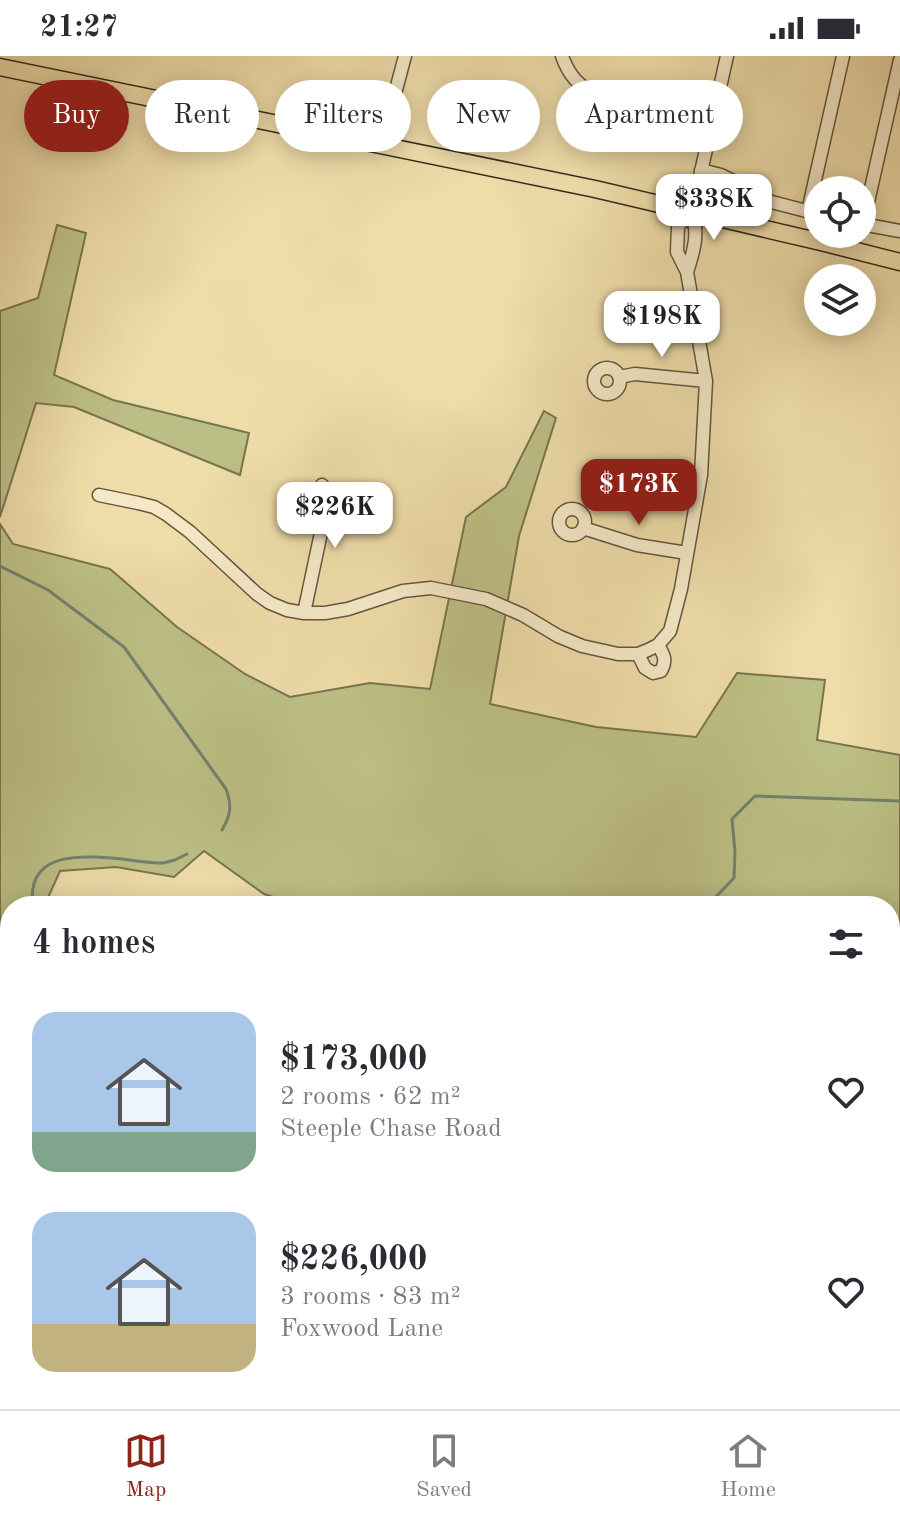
<!DOCTYPE html>
<meta charset="utf-8">
<style>
body{margin:0;font-family:"Old Standard TT",serif;background:#f7f7f7;color:#2b2b33;height:100vh;display:flex;flex-direction:column;font-size:30px;white-space:nowrap}
*{box-sizing:border-box;margin:0}
p{font-size:26px;color:#7c7c81}
.icon{flex:none;width:44px;height:44px;fill:none;stroke:currentColor;stroke-width:2;stroke-linecap:round;stroke-linejoin:round}
.map{position:relative;flex:1;overflow:hidden}
.details{position:absolute;left:0px;top:840px;width:900px;height:514px;display:flex;flex-direction:column;background:#fff;border-radius:32px 32px 0 0;box-shadow:0 4px 20px #0003}
.details>*{flex:none}
.hud{position:absolute;left:24px;top:24px;width:852px;height:72px;display:flex;gap:16px}
.buttons{position:absolute;left:804px;top:120px;display:grid;gap:16px}
.buttons a{display:grid;place-items:center;width:72px;height:72px;border-radius:50%;background:#fff;box-shadow:0 4px 20px #0003;font-size:40px}
.price{position:absolute;translate:-50% -68px;padding:0 18px;border-radius:16px;background:#fff;color:#222;font-size:26px;line-height:52px;filter:drop-shadow(0 2px 4px #0008)}
.price::after{content:'';position:absolute;left:50%;top:48px;width:24px;height:18px;margin-left:-12px;background:inherit;clip-path:polygon(0 0,100% 0,50% 100%)}
.price.active{background:#8f2418;color:#fff}
ul{padding:0;list-style:none}
li{display:flex;align-items:center;gap:24px;height:200px;padding:0 32px}
li span{display:grid;place-items:center;flex:none;width:224px;height:160px;border-radius:24px;color:#555}
li>.icon{margin-inline-start:auto}
span .icon{width:96px;height:96px;fill:#fffc;stroke-width:1}
li b{font-size:34px}
h2{display:flex;justify-content:space-between;align-items:center;height:96px;padding:0 32px;font-size:34px}
.chip{padding:0 28px;border-radius:36px;background:#fff;box-shadow:0 4px 20px #0003;font-size:28px;line-height:72px}
.chip.active{background:#8f2418;color:#fff}
.status{display:flex;justify-content:space-between;align-items:center;height:56px;padding:0 40px;background:#fff;direction:ltr}
.status svg{height:22px;fill:currentColor}
.tabs{display:flex;justify-content:space-around;align-items:center;height:112px;border-top:2px solid #e1e1e2;background:#fff;font-size:22px;color:#7c7c81}
.tabs a{display:grid;justify-items:center;gap:4px}
.tabs .active{color:#8f2418}
.map>svg:first-child{display:block}
</style>
<div class="status"><b>21:27</b><svg viewBox="0 0 49 12"><path d="M0 12V9h3v3zM5 12V6h3v6zM10 12V3h3v9zM15 12V0h3v12zM26 1h20v11H26zM47 4h2v5h-2z"/></svg></div>
<div class="map">
<svg width="900" height="1353" viewBox="0 0 900 1353">
<rect width="100%" height="100%" fill="#eedca9"/>
<filter id="stains"><feTurbulence type="fractalNoise" baseFrequency=".0025" numOctaves="4"/><feColorMatrix values="0 0 0 0 .2 0 0 0 0 .09 0 0 0 0 .02 0 0 0 .5 -.17"/></filter>
<radialGradient id="worn" r=".72"><stop offset=".6" stop-color="#630" stop-opacity="0"/><stop offset="1" stop-color="#630" stop-opacity=".3"/></radialGradient>
<!-- green -->
<path fill="#bcbf85" stroke="#797450" stroke-width="2" d="M 57,169 L 86,177 L 54,319 L 113,344 L 249,377 L 240,419 L 74,351 L 36,347 L 0,461 L 0,255 L 38,242 Z
M 544,355 L 556,362 L 519,480 L 490,648 L 596,671 L 696,681 L 737,617 L 825,624 L 817,684 L 900,699 L 900,980 L 890,977 L 890,850 L 302,850 L 264,838 L 204,795 L 174,821 L 116,811 L 60,815 L 46,846 L 48,850 L 10,850 L 10,1160 L 0,1163 L 0,468 L 13,488 L 110,513 L 177,571 L 245,618 L 290,641 L 370,627 L 430,633 L 466,461 L 506,431 Z
M 900,1055 L 900,1152 L 890,1148 L 890,1087 Z
M 170,1344 L 284,1344 L 282,1353 L 175,1353 Z
M 303,1344 L 659,1344 L 641,1353 L 304,1353 Z"/>
<g fill="none" stroke-linecap="round" stroke-linejoin="round">
<!-- stream -->
<path stroke="#72826e" stroke-width="3" d="M 0,510 L 48,534 L 124,591 L 226,733 C 232,749 231,759 222,774
M 33,850 C 23,777 123,807 163,807 L 175,804 L 187,798
M 707,850 L 734,822 L 735,796 L 732,763 L 755,740 L 900,745
M 231,1344 L 255,1349 L 260,1344
M 505,1344 L 537,1350 L 553,1344"/>
<!-- minor casing -->
<g stroke="#64563f" stroke-width="15">
<path id="minor" d="M 562,0 C 569,20 579,30 597,40 L 711,69
M 381,90 L 405,0
M 701,114 L 721,119 L 733,125 L 756,142 L 818,158
M 808,155 L 843,0
M 862,168 L 900,175
M 863,168 L 900,4
M 687,216 C 694,195 699,177 692,156 L 727,0
M594 325a13 13 0 1 1 26 0a13 13 0 1 1-26 0Z
M 619,321 L 635,318 L 706,325
M 99,439 L 138,447 L 154,451 L 166,458 L 190,476 L 257,538 L 270,547 L 287,554 L 304,557 L 325,557 L 348,553 L 403,535 L 431,532 L 486,543 L 523,559 L 558,580 L 582,590 L 618,598 L 638,598 L 648,594 L 658,589 L 670,575 L 681,533 L 701,419 L 706,325 L 687,216 L 677,196 L 678,170 L 692,156
M559 466a13 13 0 1 1 26 0a13 13 0 1 1-26 0Z
M 583,472 L 637,489 L 687,497
M 304,557 L 326,453 L 322,429
M 638,598 L 645,612 L 653,617 L 661,615 C 667,604 664,599 658,589
M 890,1178 L 900,1182
M 890,1237 L 900,1240
M 710,1344 L 710,1353
M 293,1353 L 293,1344
M 809,1353 L 809,1344"/>
</g>
<!-- major casing -->
<g stroke="#362a1c" stroke-width="19">
<path id="major" d="M 0,11 L 595,133 L 821,186 L 900,206"/>
</g>
<!-- minor -->
<use href="#minor" stroke="#f4e8c7" stroke-width="12"/>
<!-- major -->
<use href="#major" stroke="#eedca9" stroke-width="16"/>
</g>
<rect width="100%" height="100%" filter="url(#stains)"/>
<rect width="100%" height="100%" fill="url(#worn)"/>
</svg>
<div class="buttons">
<a><svg class="icon" aria-label="locate" viewBox="0 0 24 24"><circle cx="12" cy="12" r="6"/><path d="M12 2v4M12 18v4M2 12h4M18 12h4"/></svg></a>
<a><svg class="icon" aria-label="layers" viewBox="0 0 24 24"><path d="M12 4l9 5-9 5-9-5zM3 14l9 5 9-5"/></svg></a>
</div>
<b class="price" style="left:714px;top:186px">$338K</b>
<b class="price" style="left:662px;top:303px">$198K</b>
<b class="price active" style="left:639px;top:471px">$173K</b>
<b class="price" style="left:335px;top:494px">$226K</b>
<div class="hud">
<a class="chip active">Buy</a>
<a class="chip">Rent</a>
<a class="chip">Filters</a>
<a class="chip">New</a>
<a class="chip">Apartment</a>
</div>
<section class="details">
<h2>4 homes<svg class="icon" aria-label="filters" viewBox="0 0 24 24"><path d="M4 7h16M4 17h16"/><circle cx="9" cy="7" r="2"/><circle cx="15" cy="17" r="2"/></svg></h2>
<ul>
<li><span style="background:linear-gradient(#a9c7e8 75%,#7fa58c 0)"><svg class="icon" aria-label="home" viewBox="0 0 24 24"><path d="M3 11l9-7 9 7M6 9v11h12V9"/></svg></span><div><b>$173,000</b><p>2 rooms · 62 m²</p><p>Steeple Chase Road</p></div><svg class="icon" aria-label="heart" viewBox="0 0 24 24"><path d="M12 20l-8-8c-3-5 5-10 8-4 3-6 11-1 8 4z"/></svg></li>
<li><span style="background:linear-gradient(#a9c7e8 70%,#c2b280 0)"><svg class="icon" aria-label="home" viewBox="0 0 24 24"><path d="M3 11l9-7 9 7M6 9v11h12V9"/></svg></span><div><b>$226,000</b><p>3 rooms · 83 m²</p><p>Foxwood Lane</p></div><svg class="icon" aria-label="heart" viewBox="0 0 24 24"><path d="M12 20l-8-8c-3-5 5-10 8-4 3-6 11-1 8 4z"/></svg></li>
</ul>
</section>
</div>
<nav class="tabs">
<a class="active"><svg class="icon" aria-label="map" viewBox="0 0 24 24"><path d="M3 6l6-2 6 2 6-2v14l-6 2-6-2-6 2zM9 4v14M15 6v14"/></svg>Map</a>
<a><svg class="icon" aria-label="saved" viewBox="0 0 24 24"><path d="M7 4h10v16l-5-4-5 4z"/></svg>Saved</a>
<a><svg class="icon" aria-label="home" viewBox="0 0 24 24"><path d="M3 11l9-7 9 7M6 9v11h12V9"/></svg>Home</a>
</nav>
